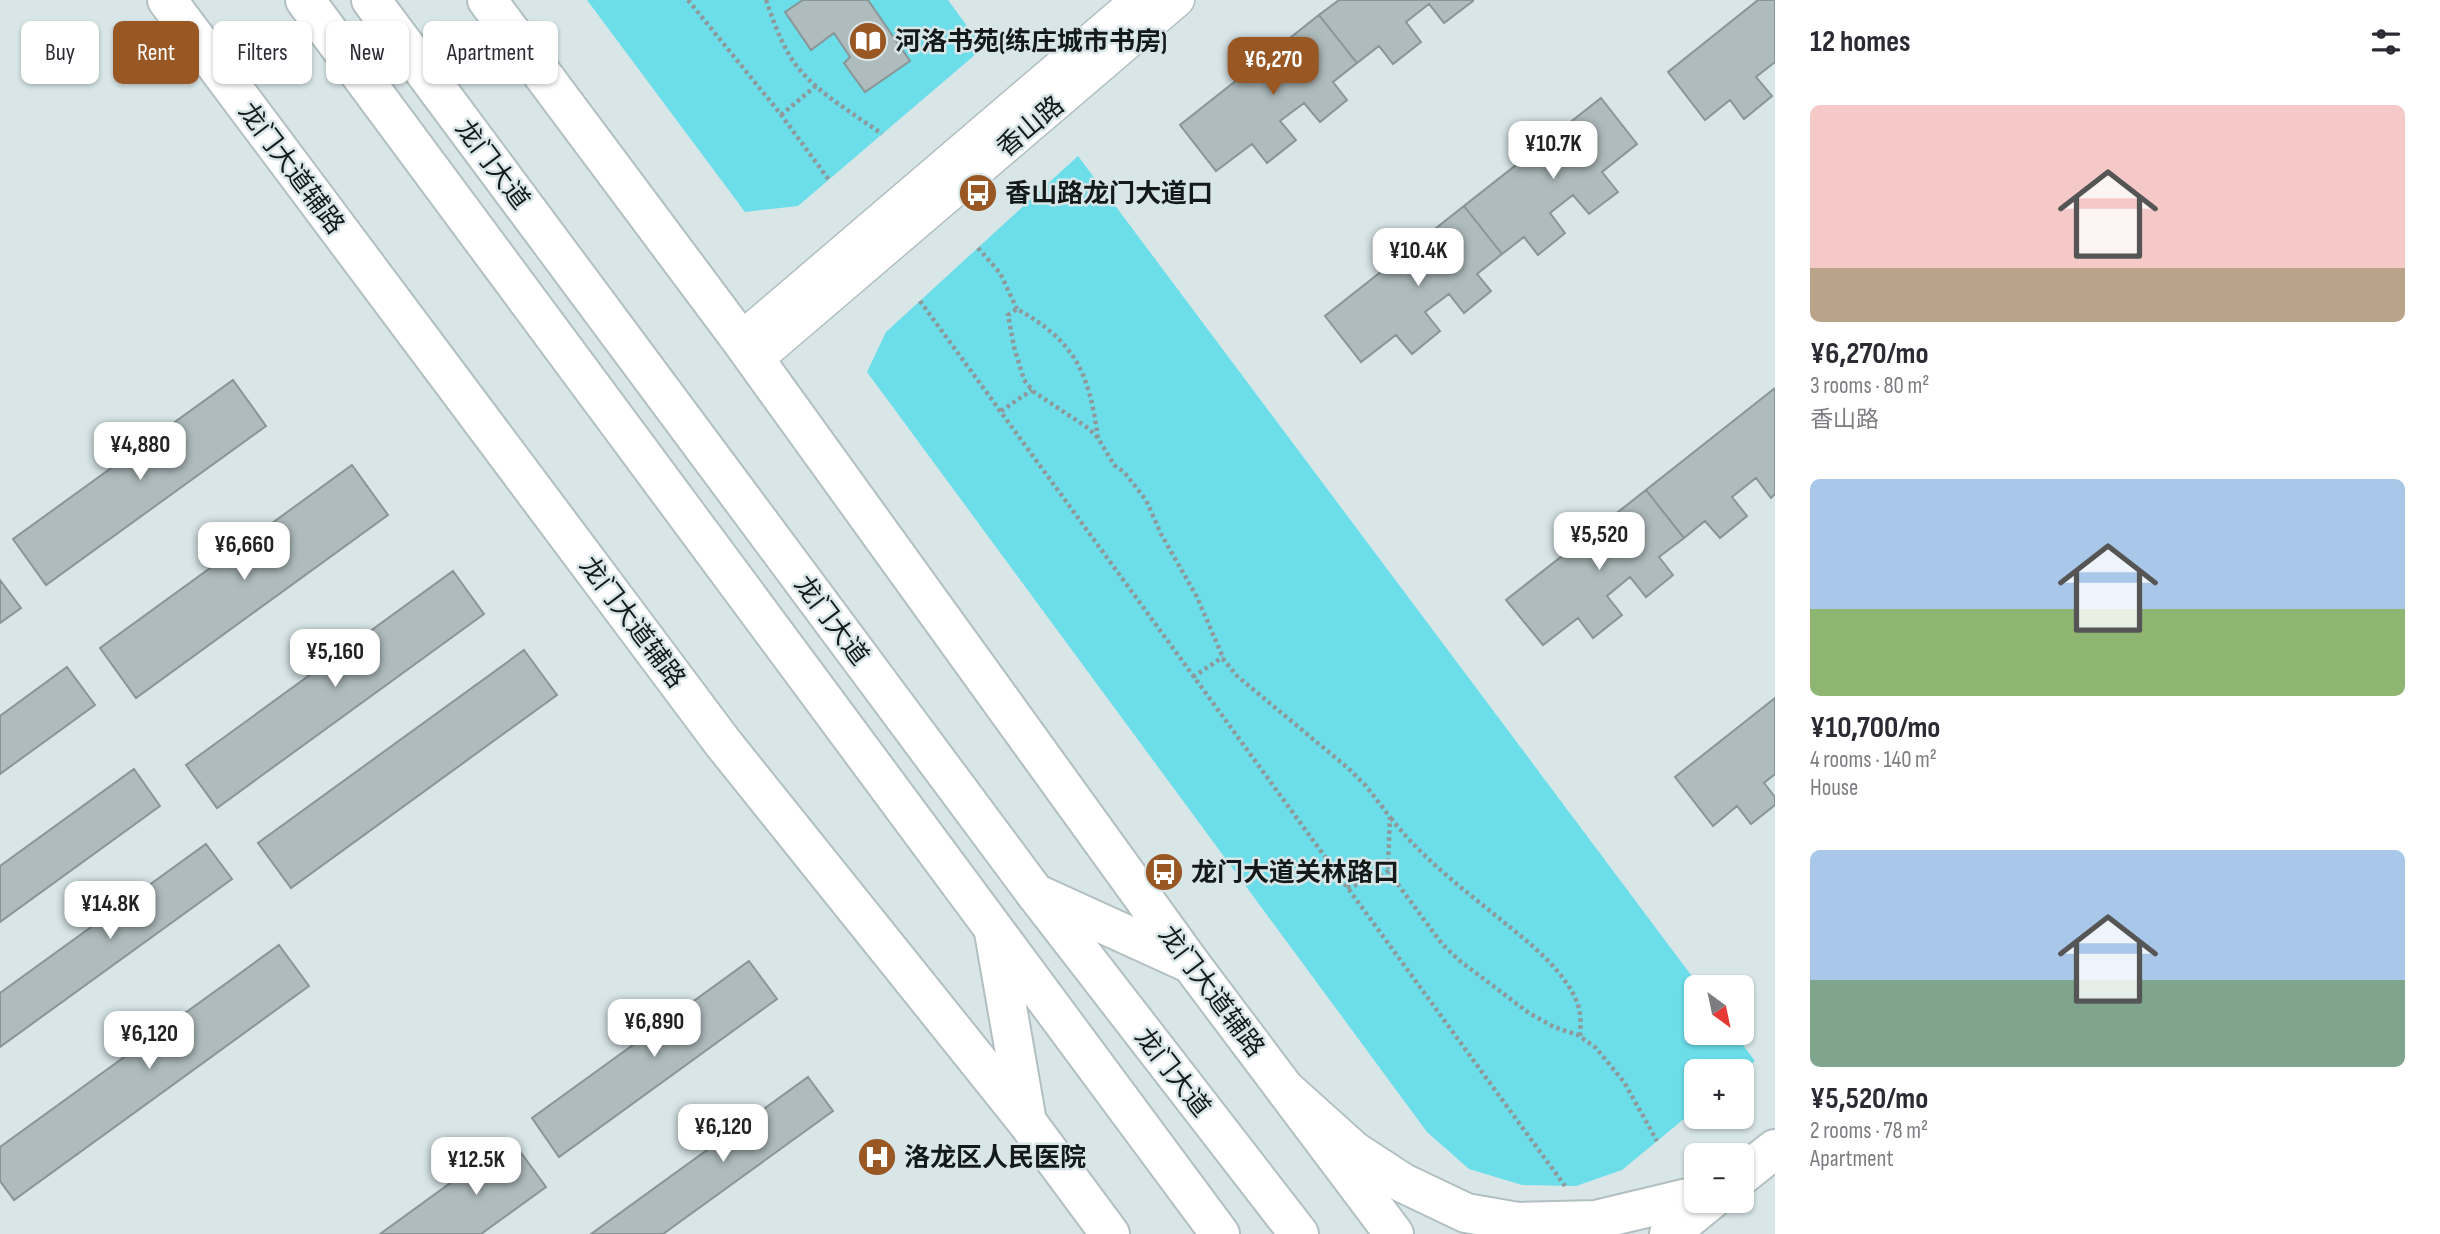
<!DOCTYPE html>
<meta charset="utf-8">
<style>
body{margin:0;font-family:"Sofia Sans Condensed","Noto Sans SC",sans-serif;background:#f2f2f3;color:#2b2b33;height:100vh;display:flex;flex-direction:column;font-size:26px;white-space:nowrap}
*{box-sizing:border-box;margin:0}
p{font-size:23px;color:#7c7c81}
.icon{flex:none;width:38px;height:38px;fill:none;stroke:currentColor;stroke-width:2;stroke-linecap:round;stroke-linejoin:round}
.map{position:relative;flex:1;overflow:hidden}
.details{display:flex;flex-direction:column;background:#fff;width:665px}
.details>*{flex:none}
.top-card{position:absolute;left:21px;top:21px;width:665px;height:63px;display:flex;gap:14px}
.needle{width:46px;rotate:147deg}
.controls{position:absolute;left:1684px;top:975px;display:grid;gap:14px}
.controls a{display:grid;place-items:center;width:70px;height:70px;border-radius:10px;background:#fff;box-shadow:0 2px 5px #0004;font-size:35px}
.price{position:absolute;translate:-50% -60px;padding:0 16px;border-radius:14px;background:#fff;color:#222;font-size:23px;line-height:46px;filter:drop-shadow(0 2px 4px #0008)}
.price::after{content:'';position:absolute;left:50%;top:42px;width:21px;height:16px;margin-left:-10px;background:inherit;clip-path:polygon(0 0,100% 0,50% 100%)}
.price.selected{background:#995724;color:#fff}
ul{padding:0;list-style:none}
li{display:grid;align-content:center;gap:14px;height:371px;padding:0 35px}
li span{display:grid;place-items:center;height:217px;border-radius:10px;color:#555}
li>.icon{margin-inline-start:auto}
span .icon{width:126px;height:126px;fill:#fffc;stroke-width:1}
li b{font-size:30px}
h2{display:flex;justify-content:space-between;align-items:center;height:84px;padding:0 35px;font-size:30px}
.pill{padding:0 24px;border-radius:10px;background:#fff;box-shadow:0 2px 5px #0004;font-size:24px;line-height:63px}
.pill.selected{background:#995724;color:#fff}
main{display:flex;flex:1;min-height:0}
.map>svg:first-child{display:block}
</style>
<main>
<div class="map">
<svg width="1775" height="1234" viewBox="0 0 1775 1234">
<rect width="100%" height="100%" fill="#d8e6e8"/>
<!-- green -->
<path fill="#6bdeea" d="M 587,0 L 948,0 L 983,48 L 798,206 L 745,212 Z
M 1078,156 L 1700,987 L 1696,987 L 1696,1032 L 1734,1033 L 1755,1061 L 1741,1072 L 1696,1071 L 1696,1109 L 1622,1170 L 1576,1186 L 1522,1185 L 1469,1169 L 1427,1132 L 867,372 L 886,332 Z"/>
<!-- building -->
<path fill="#afbcbd" stroke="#899697" stroke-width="2" d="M 803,0 L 868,0 L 910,61 L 865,92 L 844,63 L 850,57 L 834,33 L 811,50 L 785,12 Z
M 1339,0 L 1473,0 L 1473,1 L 1444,23 L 1429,4 L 1406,22 L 1421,42 L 1393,64 L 1379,46 L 1357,63 L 1319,15 Z
M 1758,0 L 1775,0 L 1775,62 L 1756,77 L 1772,96 L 1744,119 L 1730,100 L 1705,120 L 1668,72 Z
M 1319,15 L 1357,63 L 1333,82 L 1347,100 L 1320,122 L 1304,103 L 1280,121 L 1296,140 L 1267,163 L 1252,144 L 1216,171 L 1180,125 Z
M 1601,98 L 1637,144 L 1602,172 L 1618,192 L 1589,214 L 1573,195 L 1550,213 L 1565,233 L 1538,255 L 1524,237 L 1502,254 L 1464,206 Z
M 1464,206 L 1502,254 L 1477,274 L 1491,291 L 1464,313 L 1449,294 L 1425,312 L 1440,331 L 1412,354 L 1396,335 L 1361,362 L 1325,316 Z
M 233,380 L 266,426 L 46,585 L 13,539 Z
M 1775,388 L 1775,494 L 1771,498 L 1756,478 L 1732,497 L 1747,516 L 1720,538 L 1705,521 L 1684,538 L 1646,490 Z
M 352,465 L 388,515 L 136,698 L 100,648 Z
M 1646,490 L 1684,538 L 1659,557 L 1673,575 L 1646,597 L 1630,577 L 1607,596 L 1622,615 L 1593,638 L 1578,618 L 1543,645 L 1506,600 Z
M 453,571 L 484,614 L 217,808 L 186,765 Z
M 0,580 L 21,608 L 0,623 Z
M 524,650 L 557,695 L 291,888 L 258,843 Z
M 67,667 L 95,705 L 0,774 L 0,716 Z
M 1775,698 L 1775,774 L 1764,783 L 1775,797 L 1775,805 L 1751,824 L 1737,806 L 1713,826 L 1675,777 Z
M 134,769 L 160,806 L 0,922 L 0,866 Z
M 206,844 L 232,879 L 0,1047 L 0,993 Z
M 279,945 L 309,986 L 14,1200 L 0,1181 L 0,1147 Z
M 749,961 L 777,999 L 559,1157 L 532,1118 Z
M 808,1077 L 833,1111 L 663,1234 L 591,1234 Z
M 511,1139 L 546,1187 L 481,1234 L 380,1234 Z"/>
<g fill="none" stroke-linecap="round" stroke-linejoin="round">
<!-- minor casing -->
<g stroke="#b2bfc1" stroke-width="35">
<path id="minor" d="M 740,339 L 1137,0
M 755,361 L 1178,0"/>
</g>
<!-- secondary casing -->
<g stroke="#b2bfc1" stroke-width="42">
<path id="secondary" d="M 167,0 L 723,743 L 1027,1122 L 1110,1234
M 487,0 L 740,339 L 1191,964 L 1394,1234"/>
</g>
<!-- primary casing -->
<g stroke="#b2bfc1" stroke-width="42">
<path id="primary" d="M 1035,893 L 1191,964
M 994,932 L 1027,1122
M 1285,1089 L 1354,1151 L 1403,1183 L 1466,1213 L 1518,1222 L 1596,1220 L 1696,1196
M 1741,1176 L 1775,1149
M 1669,1234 L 1711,1200"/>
</g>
<!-- trunk casing -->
<g stroke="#b2bfc1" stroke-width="42">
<path id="trunk" d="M 305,0 L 1220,1234
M 371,0 L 1035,893 L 1299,1234"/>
</g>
<!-- path -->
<path stroke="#8e999b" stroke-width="4.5" stroke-dasharray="3.5 3.5" stroke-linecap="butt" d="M 688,0 L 779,112 L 829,180
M 766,0 C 772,17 778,35 787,51 C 806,87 850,111 882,134
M 781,115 L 817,85
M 978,248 L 1000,273 L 1017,309
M 920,301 L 1565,1186
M 1001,411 L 1032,390
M 1098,438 C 1089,373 1076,342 1017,309 L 1008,315 L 1014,347 L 1024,380 L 1034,392 L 1088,428 L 1098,438 L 1114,465 L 1124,472 L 1146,500 L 1161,534 L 1197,597 L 1224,660 L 1237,676 L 1348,768 L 1366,786 L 1390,817 L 1388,866 L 1394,879 L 1442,944 L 1460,961 L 1529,1013 L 1554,1027 L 1578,1035 L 1596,1048 L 1624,1082 L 1657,1141
M 1193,677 L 1223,657
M 1391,818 C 1422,859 1466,891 1506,924 C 1531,944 1567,973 1578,1005 C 1581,1015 1581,1026 1580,1037
M 1347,887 L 1369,882 L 1390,870"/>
<!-- minor -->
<use href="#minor" stroke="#fff" stroke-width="32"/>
<!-- secondary -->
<use href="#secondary" stroke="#fff" stroke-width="38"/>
<!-- primary -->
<use href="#primary" stroke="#fff" stroke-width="38"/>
<!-- trunk -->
<use href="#trunk" stroke="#fff" stroke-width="38"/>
</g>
<!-- icons -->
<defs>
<g id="library-disc" transform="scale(2.0125)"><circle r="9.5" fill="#995724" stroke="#d8e6e8"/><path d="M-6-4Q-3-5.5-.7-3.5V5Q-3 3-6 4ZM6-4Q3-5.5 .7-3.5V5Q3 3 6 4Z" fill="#fff"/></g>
<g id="bus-disc" transform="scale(2.0125)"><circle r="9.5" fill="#995724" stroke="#d8e6e8"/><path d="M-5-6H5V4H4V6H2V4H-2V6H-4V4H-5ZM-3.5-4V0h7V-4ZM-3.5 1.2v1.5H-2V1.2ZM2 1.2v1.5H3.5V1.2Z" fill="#fff"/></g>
<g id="hospital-disc" transform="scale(2.0125)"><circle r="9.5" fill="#995724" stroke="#d8e6e8"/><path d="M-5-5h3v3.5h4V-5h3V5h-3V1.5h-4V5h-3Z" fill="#fff"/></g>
</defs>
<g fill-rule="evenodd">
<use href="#library-disc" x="868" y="41"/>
<use href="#bus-disc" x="978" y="193"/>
<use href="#bus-disc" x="1164" y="872"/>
<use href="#hospital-disc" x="877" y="1157"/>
</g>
<g text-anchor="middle" stroke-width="5" stroke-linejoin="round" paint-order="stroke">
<!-- poi labels -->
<g font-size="26" font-weight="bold" fill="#14191a" stroke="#d8e6e8" text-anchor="start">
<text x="895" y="50">河洛书苑(练庄城市书房)</text>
<text x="1005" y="202">香山路龙门大道口</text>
<text x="1191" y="881">龙门大道关林路口</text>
<text x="904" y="1166">洛龙区人民医院</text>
</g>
<!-- street labels -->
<g font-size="26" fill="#14191a" stroke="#d8e6e8">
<text transform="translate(1030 126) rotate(-40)" y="9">香山路</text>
<text transform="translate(493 164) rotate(53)" y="9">龙门大道</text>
<text transform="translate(292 168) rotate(53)" y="9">龙门大道辅路</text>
<text transform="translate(832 620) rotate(53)" y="9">龙门大道</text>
<text transform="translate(633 622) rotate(53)" y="9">龙门大道辅路</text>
<text transform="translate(1212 991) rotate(53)" y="9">龙门大道辅路</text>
<text transform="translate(1173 1072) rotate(52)" y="9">龙门大道</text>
</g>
</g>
</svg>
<div class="controls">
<a><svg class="needle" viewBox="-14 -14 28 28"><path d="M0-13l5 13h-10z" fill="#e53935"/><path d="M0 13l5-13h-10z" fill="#7c7c81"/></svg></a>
<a>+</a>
<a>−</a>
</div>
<b class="price selected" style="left:1273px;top:97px">¥6,270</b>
<b class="price" style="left:1553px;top:181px">¥10.7K</b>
<b class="price" style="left:1418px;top:288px">¥10.4K</b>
<b class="price" style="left:140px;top:482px">¥4,880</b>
<b class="price" style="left:1599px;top:572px">¥5,520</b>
<b class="price" style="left:244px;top:582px">¥6,660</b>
<b class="price" style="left:335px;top:689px">¥5,160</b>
<b class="price" style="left:110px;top:941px">¥14.8K</b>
<b class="price" style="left:654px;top:1059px">¥6,890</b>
<b class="price" style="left:149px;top:1071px">¥6,120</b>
<b class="price" style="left:723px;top:1164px">¥6,120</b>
<b class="price" style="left:476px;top:1197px">¥12.5K</b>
<div class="top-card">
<a class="pill">Buy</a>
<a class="pill selected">Rent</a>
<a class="pill">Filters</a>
<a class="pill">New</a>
<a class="pill">Apartment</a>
</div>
</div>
<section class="details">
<h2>12 homes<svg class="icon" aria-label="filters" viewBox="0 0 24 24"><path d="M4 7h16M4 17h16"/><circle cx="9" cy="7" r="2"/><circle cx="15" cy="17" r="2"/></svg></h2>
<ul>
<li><span style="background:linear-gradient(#f6c9c9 75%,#b9a48a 0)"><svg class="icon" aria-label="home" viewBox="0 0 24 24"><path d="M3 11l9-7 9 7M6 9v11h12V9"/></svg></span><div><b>¥6,270/mo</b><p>3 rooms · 80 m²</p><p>香山路</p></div></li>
<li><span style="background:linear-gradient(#a9c7e8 60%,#8fb573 0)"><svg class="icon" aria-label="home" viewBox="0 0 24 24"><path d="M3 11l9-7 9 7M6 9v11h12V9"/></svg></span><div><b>¥10,700/mo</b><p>4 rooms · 140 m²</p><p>House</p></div></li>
<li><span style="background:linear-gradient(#a9c7e8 60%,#7fa58c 0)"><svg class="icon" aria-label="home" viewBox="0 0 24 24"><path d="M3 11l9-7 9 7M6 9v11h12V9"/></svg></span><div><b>¥5,520/mo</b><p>2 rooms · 78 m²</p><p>Apartment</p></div></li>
</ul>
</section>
</main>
